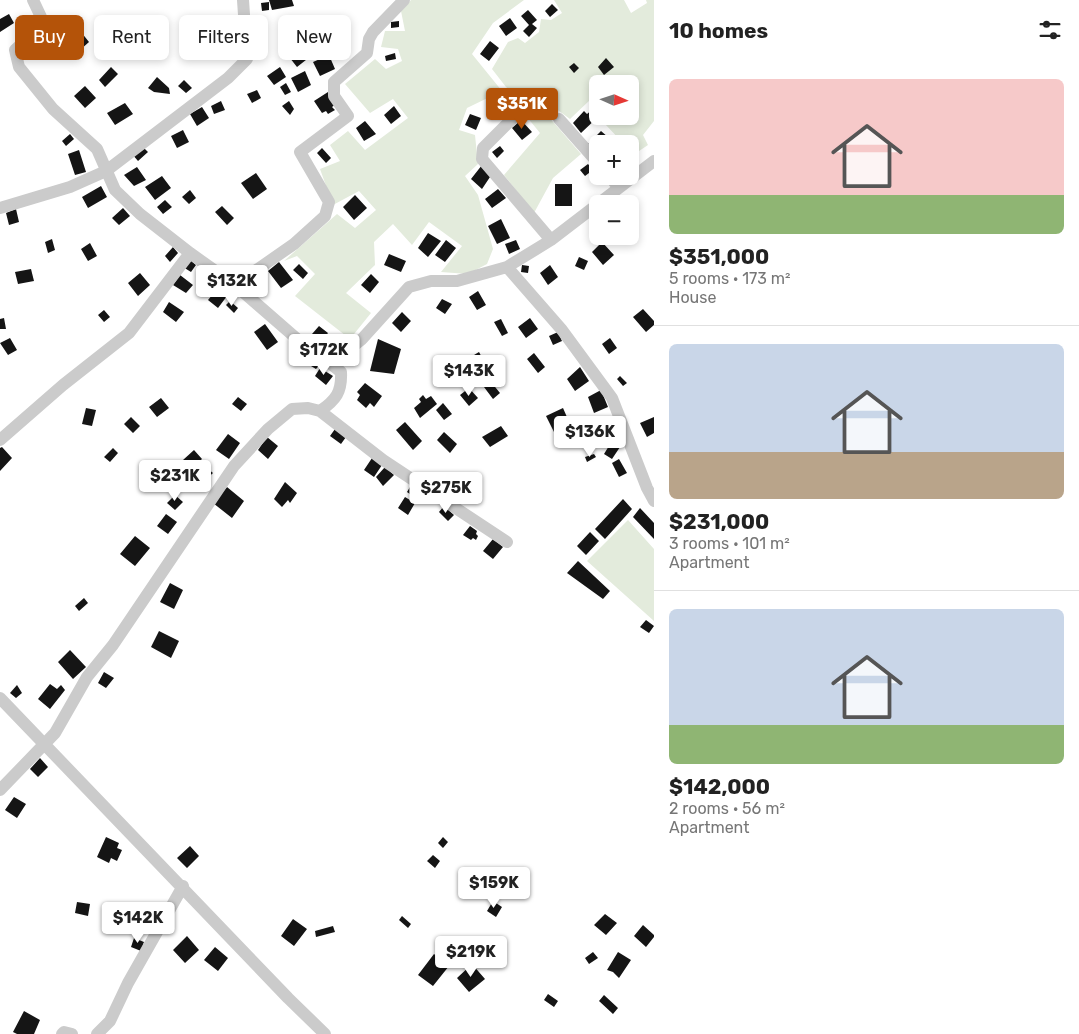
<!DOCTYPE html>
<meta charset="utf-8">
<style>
body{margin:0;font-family:Rubik,sans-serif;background:#f6f6f6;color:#222;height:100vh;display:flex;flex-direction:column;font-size:19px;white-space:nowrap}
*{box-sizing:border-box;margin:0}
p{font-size:16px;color:#767676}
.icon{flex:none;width:28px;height:28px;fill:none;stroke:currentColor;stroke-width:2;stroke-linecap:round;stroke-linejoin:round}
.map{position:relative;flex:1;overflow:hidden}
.drawer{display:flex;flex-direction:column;background:#fff;width:425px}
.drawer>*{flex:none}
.top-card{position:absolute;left:15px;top:15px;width:475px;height:45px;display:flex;gap:10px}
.needle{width:32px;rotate:93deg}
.buttons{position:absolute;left:589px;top:75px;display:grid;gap:10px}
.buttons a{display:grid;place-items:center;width:50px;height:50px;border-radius:8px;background:#fff;box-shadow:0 2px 8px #0003;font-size:25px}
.price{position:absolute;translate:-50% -42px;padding:0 11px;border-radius:5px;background:#fff;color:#222;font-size:16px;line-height:32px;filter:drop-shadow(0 1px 2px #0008)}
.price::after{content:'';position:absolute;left:50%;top:30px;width:15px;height:11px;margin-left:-8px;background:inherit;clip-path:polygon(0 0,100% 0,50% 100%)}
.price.on{background:#b45309;color:#fff}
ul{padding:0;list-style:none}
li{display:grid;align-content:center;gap:10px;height:265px;padding:0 15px}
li+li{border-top:1px solid #e0e0e0}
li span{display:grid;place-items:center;height:155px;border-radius:8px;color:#555}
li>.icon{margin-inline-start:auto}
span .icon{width:90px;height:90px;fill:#fffc;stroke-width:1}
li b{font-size:21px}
h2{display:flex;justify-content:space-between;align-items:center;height:60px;padding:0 15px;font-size:21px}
.tag{padding:0 18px;border-radius:8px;background:#fff;box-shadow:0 2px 8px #0003;font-size:18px;line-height:45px}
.tag.on{background:#b45309;color:#fff}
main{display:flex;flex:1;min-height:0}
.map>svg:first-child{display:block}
</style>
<main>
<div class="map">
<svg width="654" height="1034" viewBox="0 0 654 1034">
<rect width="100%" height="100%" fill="#fff"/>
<!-- green -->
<path fill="#e3ebdc" d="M 411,0 L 524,0 L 493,23 L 472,54 L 502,91 L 467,108 L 459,130 L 475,135 L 478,164 L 465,176 L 478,195 L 493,249 L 487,264 L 468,274 L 441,272 L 462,246 L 429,222 L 412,245 L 393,224 L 374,242 L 375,265 L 346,293 L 371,313 L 350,339 L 295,296 L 315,274 L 297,256 L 284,261 L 337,214 L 355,228 L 376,210 L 359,191 L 333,205 L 320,169 L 340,161 L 330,145 L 348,131 L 365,150 L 408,118 L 393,99 L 370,113 L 345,84 L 375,59 L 386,69 L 402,61 L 398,49 L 381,47 L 385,31 L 405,31 L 401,11 Z
M 554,0 L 624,0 L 631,13 L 647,3 L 646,0 L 654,0 L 654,121 L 643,135 L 648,145 L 630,157 L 630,144 L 621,144 L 621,141 L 605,124 L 604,116 L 630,116 L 630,84 L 598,84 L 597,104 L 590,100 L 570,119 L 555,108 L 548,116 L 581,154 L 553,178 L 534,213 L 504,175 L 540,133 L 527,117 L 538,96 L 518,97 L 506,87 L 492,69 L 508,42 L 518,38 L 525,43 L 539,32 L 541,19 L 551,20 L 562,13 Z
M 628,520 L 654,549 L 654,621 L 587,561 Z"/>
<!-- building -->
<path fill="#151515" d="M 269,0 L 292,0 L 294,6 L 272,10 Z
M 269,2 L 269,10 L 262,11 L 261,3 Z
M 552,4 L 558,10 L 550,17 L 545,11 Z
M 528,10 L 537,20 L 532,24 L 537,28 L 529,37 L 523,31 L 529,25 L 521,16 Z
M 9,14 L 14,23 L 0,32 L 0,19 Z
M 510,18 L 517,28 L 506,36 L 499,26 Z
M 399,21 L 399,27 L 391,28 L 391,22 Z
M 65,22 L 71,30 L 66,34 L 60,25 Z
M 81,32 L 89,42 L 80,50 L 72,40 Z
M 196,34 L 210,37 L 204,54 L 191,50 Z
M 43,37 L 53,49 L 44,56 L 34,43 Z
M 490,41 L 499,48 L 489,61 L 480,54 Z
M 301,43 L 311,56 L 297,67 L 286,53 Z
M 395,53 L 396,59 L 386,61 L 385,56 Z
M 329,55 L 335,69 L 320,76 L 313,62 Z
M 606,58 L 614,67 L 604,75 L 598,67 Z
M 574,63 L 579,68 L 574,73 L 569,67 Z
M 111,67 L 118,74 L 105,87 L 99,80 Z
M 280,67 L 286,77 L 274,85 L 267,76 Z
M 305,71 L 311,85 L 298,92 L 291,78 Z
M 157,77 L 169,88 L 170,94 L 154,92 L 148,88 Z
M 184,80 L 192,88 L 186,93 L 178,86 Z
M 286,83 L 291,92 L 285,95 L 280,87 Z
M 85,86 L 96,98 L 85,108 L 74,96 Z
M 257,90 L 261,98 L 252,103 L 247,94 Z
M 328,92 L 336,104 L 332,107 L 335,110 L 328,114 L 326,111 L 322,113 L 314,101 Z
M 506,94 L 510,100 L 507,102 L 509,106 L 505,108 L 504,106 L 500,108 L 495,102 Z
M 221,101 L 225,110 L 214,114 L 211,106 Z
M 289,101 L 294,109 L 290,115 L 282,106 Z
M 125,103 L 133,114 L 115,125 L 107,113 Z
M 394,106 L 401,116 L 391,124 L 384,115 Z
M 202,107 L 209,118 L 197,126 L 190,114 Z
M 593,109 L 599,116 L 581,133 L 573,123 L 584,111 L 587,114 Z
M 470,114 L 481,118 L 476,130 L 465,125 Z
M 521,120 L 532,132 L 522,140 L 512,128 Z
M 365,121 L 376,134 L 364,141 L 356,128 Z
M 183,130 L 189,142 L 177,148 L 171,136 Z
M 601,131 L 616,144 L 598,144 L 598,157 L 586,146 Z
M 70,134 L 74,139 L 66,146 L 62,141 Z
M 142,146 L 148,152 L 138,161 L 132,154 Z
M 500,146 L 504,151 L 497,158 L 492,152 Z
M 322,148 L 331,158 L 326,163 L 317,153 Z
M 79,150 L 86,172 L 75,175 L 68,154 Z
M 588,164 L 593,170 L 585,176 L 580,170 Z
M 482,165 L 492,174 L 482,189 L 471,179 Z
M 137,167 L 146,180 L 134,186 L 124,175 Z
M 256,173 L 267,189 L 253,199 L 241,183 Z
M 162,176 L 171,188 L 155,200 L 145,187 Z
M 555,184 L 572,184 L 572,206 L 555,206 Z
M 101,186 L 107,197 L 88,208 L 82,197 Z
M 498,189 L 506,198 L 492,208 L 485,199 Z
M 190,190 L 196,198 L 189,204 L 182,197 Z
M 355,195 L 367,208 L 354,220 L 343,207 Z
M 165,200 L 172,207 L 163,214 L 157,207 Z
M 630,200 L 637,207 L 630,214 L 630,204 L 626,204 Z
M 222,206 L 234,218 L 227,225 L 215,212 Z
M 123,208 L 130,216 L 119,225 L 112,218 Z
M 16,209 L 19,222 L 9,225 L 6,213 Z
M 501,219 L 510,238 L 497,244 L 488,226 Z
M 428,233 L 441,241 L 428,257 L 418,248 Z
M 52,239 L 55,250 L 48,253 L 45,242 Z
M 446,240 L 456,248 L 445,262 L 435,255 Z
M 516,240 L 520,249 L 509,254 L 505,244 Z
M 602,242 L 614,255 L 603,265 L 592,252 Z
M 90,243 L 97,256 L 88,261 L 81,249 Z
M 173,247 L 178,253 L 170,262 L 165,256 Z
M 389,254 L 406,261 L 401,272 L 384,265 Z
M 579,257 L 588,261 L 584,270 L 575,266 Z
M 189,259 L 196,265 L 191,272 L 183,267 Z
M 279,262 L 293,280 L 281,288 L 268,271 Z
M 299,264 L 308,273 L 303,279 L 293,270 Z
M 522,265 L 529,266 L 528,273 L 521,272 Z
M 550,265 L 558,277 L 548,285 L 540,273 Z
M 31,269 L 34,281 L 18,284 L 15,272 Z
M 206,272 L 214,278 L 204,291 L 197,285 Z
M 140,273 L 150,285 L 138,296 L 128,283 Z
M 371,274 L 379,282 L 370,293 L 361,285 Z
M 180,275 L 193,285 L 186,293 L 173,285 Z
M 218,288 L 227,296 L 218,308 L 208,300 Z
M 478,291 L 486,305 L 477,310 L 469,297 Z
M 442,299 L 452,304 L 445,314 L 436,308 Z
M 230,301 L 238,308 L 234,313 L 226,305 Z
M 169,302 L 184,312 L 176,322 L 163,312 Z
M 643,309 L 654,321 L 654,325 L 646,332 L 633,317 Z
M 104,310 L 110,317 L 104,322 L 98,315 Z
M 402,312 L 411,321 L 401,332 L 392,323 Z
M 4,318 L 6,329 L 0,329 L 0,319 Z
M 530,318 L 538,329 L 526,338 L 518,327 Z
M 501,319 L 508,333 L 502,336 L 494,322 Z
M 265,324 L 278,342 L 267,350 L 254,332 Z
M 319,326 L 328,333 L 322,341 L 312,334 Z
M 558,332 L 562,341 L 553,345 L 549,336 Z
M 10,338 L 17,350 L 8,355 L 0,343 Z
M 610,338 L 617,348 L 609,354 L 602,344 Z
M 378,339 L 401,349 L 394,374 L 370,371 Z
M 479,352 L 486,365 L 477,372 L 469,358 Z
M 534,353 L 545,367 L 538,373 L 527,359 Z
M 317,358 L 322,362 L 316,369 L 311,366 Z
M 580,367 L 589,381 L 575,391 L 567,379 Z
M 320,368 L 333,376 L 326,385 L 315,376 Z
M 620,376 L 627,383 L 623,386 L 617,379 Z
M 491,382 L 500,393 L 493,399 L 484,387 Z
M 365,383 L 382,396 L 374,407 L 370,403 L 366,408 L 357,400 L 360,395 L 357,392 Z
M 469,388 L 478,398 L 469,406 L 460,395 Z
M 601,390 L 608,407 L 594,413 L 588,397 Z
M 423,395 L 426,399 L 431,396 L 437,404 L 420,418 L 414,408 L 421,402 L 419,399 Z
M 238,397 L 247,404 L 241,411 L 232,404 Z
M 161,398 L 169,408 L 157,417 L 149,407 Z
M 443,403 L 452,414 L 444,420 L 436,410 Z
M 86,408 L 96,410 L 92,426 L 82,424 Z
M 563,408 L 570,424 L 554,432 L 546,416 Z
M 131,417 L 140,426 L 133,433 L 124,424 Z
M 654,417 L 654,433 L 647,437 L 640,423 Z
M 607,421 L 615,435 L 603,442 L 595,427 Z
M 405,422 L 422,441 L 413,450 L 396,430 Z
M 501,426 L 508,436 L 490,447 L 482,437 Z
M 335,429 L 346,437 L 341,444 L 330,436 Z
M 444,432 L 457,444 L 450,453 L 437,440 Z
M 228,434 L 240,443 L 229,459 L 216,450 Z
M 267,437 L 278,446 L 268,459 L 258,450 Z
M 612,441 L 620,447 L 612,459 L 604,454 Z
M 2,447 L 12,458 L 0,471 L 0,448 Z
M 113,448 L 118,453 L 110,462 L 104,457 Z
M 194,450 L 202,459 L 191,469 L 183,460 Z
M 594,454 L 596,457 L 587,462 L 585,457 Z
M 372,458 L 382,465 L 374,477 L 364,470 Z
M 619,459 L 627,473 L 619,477 L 612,463 Z
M 174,464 L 181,474 L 173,479 L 166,469 Z
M 202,464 L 213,473 L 202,483 L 193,474 Z
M 385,467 L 394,475 L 383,486 L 376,477 Z
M 285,482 L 297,493 L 290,503 L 288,500 L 282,507 L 274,499 Z
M 413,482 L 426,491 L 420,501 L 407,492 Z
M 227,487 L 244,501 L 232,518 L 213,503 Z
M 175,495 L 183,502 L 175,510 L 167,503 Z
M 405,497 L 415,503 L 408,515 L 398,508 Z
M 623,499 L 632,509 L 605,539 L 595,529 Z
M 444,506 L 454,515 L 448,521 L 439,512 Z
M 640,508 L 654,523 L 654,539 L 633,517 Z
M 166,514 L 177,522 L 168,534 L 157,526 Z
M 470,526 L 477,531 L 476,534 L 478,536 L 476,540 L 473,538 L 471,540 L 463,535 Z
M 590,532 L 599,541 L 586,555 L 577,546 Z
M 135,536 L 150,548 L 135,566 L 120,554 Z
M 493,539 L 503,547 L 493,559 L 483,551 Z
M 578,561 L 610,591 L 603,599 L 567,573 Z
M 170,583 L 183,590 L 174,609 L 160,602 Z
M 84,598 L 88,603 L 79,611 L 75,606 Z
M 646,620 L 654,626 L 649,633 L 640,627 Z
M 159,631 L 179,641 L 171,658 L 151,647 Z
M 70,650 L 86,667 L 73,679 L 58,662 Z
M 104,672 L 114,678 L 106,688 L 98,683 Z
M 50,684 L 57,689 L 61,685 L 65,690 L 50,709 L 38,699 Z
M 17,685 L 22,693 L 16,698 L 10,693 Z
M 40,758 L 48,767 L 38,777 L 30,769 Z
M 14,797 L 26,804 L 17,818 L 5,810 Z
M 106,837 L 119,843 L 117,848 L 122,850 L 117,861 L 111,858 L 109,863 L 97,857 Z
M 443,837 L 448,842 L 443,848 L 438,843 Z
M 190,846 L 199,856 L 187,868 L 177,858 Z
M 433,855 L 440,861 L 435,868 L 427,861 Z
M 506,879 L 518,889 L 512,897 L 499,888 Z
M 493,901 L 502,907 L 496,917 L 487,911 Z
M 77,902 L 90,904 L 88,916 L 75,913 Z
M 126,907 L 143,908 L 142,925 L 125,924 Z
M 605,914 L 617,923 L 606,935 L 594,925 Z
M 402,916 L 411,924 L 408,928 L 399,920 Z
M 293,919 L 307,929 L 294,946 L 281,936 Z
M 643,925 L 654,935 L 654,937 L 646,947 L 634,936 Z
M 333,926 L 335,932 L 316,937 L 315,931 Z
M 187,936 L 199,950 L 185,963 L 173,950 Z
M 134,938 L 144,942 L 141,951 L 131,947 Z
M 215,947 L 228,958 L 218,971 L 204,960 Z
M 593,952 L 598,958 L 589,964 L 585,958 Z
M 618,952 L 631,960 L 619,978 L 613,972 L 607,970 Z
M 434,954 L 449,966 L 433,986 L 418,975 Z
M 472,964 L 485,979 L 469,992 L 457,978 Z
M 548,994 L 558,1001 L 554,1007 L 544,1000 Z
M 604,995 L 618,1008 L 613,1014 L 599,1001 Z
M 24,1011 L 40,1020 L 34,1034 L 17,1034 L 13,1032 Z"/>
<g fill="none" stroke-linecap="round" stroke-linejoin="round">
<!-- minor -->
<path stroke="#cbcbcb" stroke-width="12" d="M 33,0 L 41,17 L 37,30 L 15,50 L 19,67 L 53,109 L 97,149 L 115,190 L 140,214 L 190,253 L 235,285 L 304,345 L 331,364 L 362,339 L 409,287 L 431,281 L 457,281 L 507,267 L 551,240 L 598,204
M 529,102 L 483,148 L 482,159 L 551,240
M 559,119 L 598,163
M 609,176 L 619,188
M 598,204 L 654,161
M 0,208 L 70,187 L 106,171 L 228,78 L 247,59 L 243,0
M 507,267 L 562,330 L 612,398 L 647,488 L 654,501
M 235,285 L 294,244 L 325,216 L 329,202 L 300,152 L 348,116 L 334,96 L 334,82 L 367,53 L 369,39 L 373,32 L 404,0
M 320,411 L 383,460 L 507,542
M 0,440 L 63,385 L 129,333 L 190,253
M 0,698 L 288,998 L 325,1034
M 0,790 L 55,733 L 87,677 L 113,645 L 234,466 L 268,429 L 292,409 L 308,408 L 320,411 C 336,400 342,392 341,372 L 331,364
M 62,1034 L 64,1032 L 72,1034
M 97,1034 L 110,1021 L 128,983 L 183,886"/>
</g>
</svg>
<div class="buttons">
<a><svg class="needle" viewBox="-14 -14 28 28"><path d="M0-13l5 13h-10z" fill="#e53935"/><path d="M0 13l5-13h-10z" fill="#767676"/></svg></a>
<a>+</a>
<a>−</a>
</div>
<b class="price on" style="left:522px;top:130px">$351K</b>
<b class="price" style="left:232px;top:307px">$132K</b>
<b class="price" style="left:324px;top:376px">$172K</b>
<b class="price" style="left:469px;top:397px">$143K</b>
<b class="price" style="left:590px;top:458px">$136K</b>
<b class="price" style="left:175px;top:502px">$231K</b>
<b class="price" style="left:446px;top:514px">$275K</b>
<b class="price" style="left:494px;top:909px">$159K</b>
<b class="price" style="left:138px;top:944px">$142K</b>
<b class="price" style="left:471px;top:978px">$219K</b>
<div class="top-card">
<a class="tag on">Buy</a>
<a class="tag">Rent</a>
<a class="tag">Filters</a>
<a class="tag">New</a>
</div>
</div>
<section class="drawer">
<h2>10 homes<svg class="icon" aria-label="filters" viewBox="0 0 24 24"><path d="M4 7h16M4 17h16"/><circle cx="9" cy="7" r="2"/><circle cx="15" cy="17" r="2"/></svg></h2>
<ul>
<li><span style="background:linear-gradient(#f6c9c9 75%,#8fb573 0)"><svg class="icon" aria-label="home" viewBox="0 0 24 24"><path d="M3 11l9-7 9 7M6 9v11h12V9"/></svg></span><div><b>$351,000</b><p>5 rooms · 173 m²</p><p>House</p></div></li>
<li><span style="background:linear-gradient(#c9d6e8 70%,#b9a48a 0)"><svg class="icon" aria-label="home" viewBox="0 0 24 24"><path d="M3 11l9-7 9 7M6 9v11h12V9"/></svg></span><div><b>$231,000</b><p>3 rooms · 101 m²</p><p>Apartment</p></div></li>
<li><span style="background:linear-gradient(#c9d6e8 75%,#8fb573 0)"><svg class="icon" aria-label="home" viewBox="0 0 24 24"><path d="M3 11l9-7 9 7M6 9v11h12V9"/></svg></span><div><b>$142,000</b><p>2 rooms · 56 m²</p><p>Apartment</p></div></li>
</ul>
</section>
</main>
